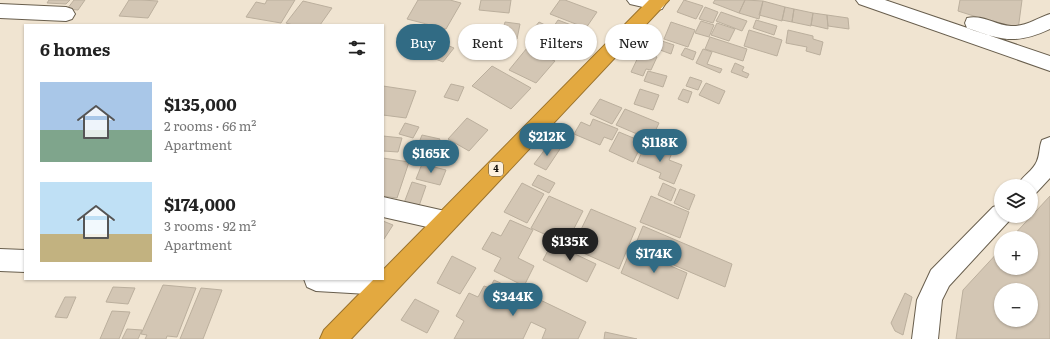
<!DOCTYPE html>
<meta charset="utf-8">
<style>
body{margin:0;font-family:Literata,serif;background:#f6f6f6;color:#222;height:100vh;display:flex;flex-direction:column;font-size:15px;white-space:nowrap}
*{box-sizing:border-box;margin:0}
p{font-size:13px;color:#767676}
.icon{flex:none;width:22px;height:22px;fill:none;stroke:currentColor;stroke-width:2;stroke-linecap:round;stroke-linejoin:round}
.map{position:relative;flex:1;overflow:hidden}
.panel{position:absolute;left:24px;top:24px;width:360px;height:256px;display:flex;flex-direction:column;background:#fff;border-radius:0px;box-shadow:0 1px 3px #0004}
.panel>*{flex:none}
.banner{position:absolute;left:396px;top:24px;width:380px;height:36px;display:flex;gap:8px}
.tools{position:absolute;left:994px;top:179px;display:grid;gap:8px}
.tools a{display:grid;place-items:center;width:44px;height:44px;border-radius:50%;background:#fff;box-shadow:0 1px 3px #0004;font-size:20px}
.price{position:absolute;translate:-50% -34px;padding:0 9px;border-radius:14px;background:#316b84;color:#fff;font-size:13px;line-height:26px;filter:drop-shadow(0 1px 2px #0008)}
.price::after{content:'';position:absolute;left:50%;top:24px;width:12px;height:9px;margin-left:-6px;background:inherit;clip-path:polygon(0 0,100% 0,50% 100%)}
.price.current{background:#222;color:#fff}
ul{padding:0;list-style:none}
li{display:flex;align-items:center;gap:12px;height:100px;padding:0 16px}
li span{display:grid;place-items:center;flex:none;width:112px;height:80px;border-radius:0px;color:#555}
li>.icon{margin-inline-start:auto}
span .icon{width:48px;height:48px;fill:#fffc;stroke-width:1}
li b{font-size:17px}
h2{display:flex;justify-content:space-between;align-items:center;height:48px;padding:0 16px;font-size:17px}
.tag{padding:0 14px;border-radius:18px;background:#fff;box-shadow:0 1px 3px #0004;font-size:14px;line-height:36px}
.tag.current{background:#316b84;color:#fff}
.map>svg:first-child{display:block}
</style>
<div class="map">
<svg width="1050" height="339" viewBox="0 0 1050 339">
<rect width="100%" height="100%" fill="#f0e4d1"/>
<!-- building -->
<path fill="#d3c6b4" stroke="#bbaf9d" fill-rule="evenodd" d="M 49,0 L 70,0 L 66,4 L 47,3 Z
M 74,0 L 85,0 L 78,10 L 67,9 Z
M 129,0 L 141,0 L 158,1 L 148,18 L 119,16 Z
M 267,0 L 295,0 L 281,23 L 246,17 L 256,2 L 265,4 Z
M 418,0 L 450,0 L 461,3 L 446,29 L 407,19 Z
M 481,0 L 511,0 L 509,13 L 479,10 Z
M 560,0 L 565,0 L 597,12 L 586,28 L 550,14 Z
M 684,0 L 703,6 L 696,19 L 677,12 Z
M 715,0 L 745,0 L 739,13 L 713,3 Z
M 745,0 L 763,1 L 759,19 L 739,13 Z
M 960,0 L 1022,0 L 1018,30 L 958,11 Z
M 303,1 L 332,8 L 320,25 L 293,25 L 286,23 Z
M 763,1 L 785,7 L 782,21 L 759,15 Z
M 705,7 L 718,12 L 713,23 L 699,19 Z
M 785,7 L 794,9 L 792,22 L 782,20 Z
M 794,9 L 813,13 L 811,26 L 792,22 Z
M 721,12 L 747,21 L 742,31 L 716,21 Z
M 813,13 L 827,15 L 828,29 L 811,25 Z
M 827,15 L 848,18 L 849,29 L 828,26 Z
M 558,20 L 587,31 L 574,52 L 544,41 Z
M 756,20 L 777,26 L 774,35 L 753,28 Z
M 701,21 L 714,25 L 709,37 L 695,33 Z
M 505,22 L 520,24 L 517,39 L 501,38 Z
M 539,22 L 545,25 L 541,30 L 535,27 Z
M 671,22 L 695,30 L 688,47 L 664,39 Z
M 717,23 L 735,29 L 729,41 L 711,35 Z
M 749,30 L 782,40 L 777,56 L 744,46 Z
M 788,30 L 813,36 L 813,39 L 823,42 L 820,55 L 806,51 L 807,47 L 786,43 Z
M 710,37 L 747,49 L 743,61 L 705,49 Z
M 656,39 L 674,45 L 671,54 L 652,47 Z
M 435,40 L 454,48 L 443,62 L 423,54 Z
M 527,48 L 555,61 L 536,83 L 509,70 Z
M 685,48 L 696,52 L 693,60 L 681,55 Z
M 703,49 L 712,52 L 707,64 L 722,69 L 720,73 L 696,63 Z
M 641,51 L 657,57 L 651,70 L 646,69 L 643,76 L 631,72 Z
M 735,63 L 744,67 L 742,71 L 749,74 L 747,78 L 731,72 Z
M 492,66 L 531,88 L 511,109 L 472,86 Z
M 648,71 L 667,76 L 663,87 L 644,81 Z
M 690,77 L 702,81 L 698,90 L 686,86 Z
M 706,83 L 725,91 L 719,104 L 699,95 Z
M 451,84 L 464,87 L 458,101 L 444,97 Z
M 383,86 L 416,91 L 406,118 L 383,115 Z
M 640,89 L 659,95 L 653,110 L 634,104 Z
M 683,89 L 692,92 L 688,103 L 678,99 Z
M 600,99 L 622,108 L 612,124 L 590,114 Z
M 625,109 L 659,123 L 651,140 L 616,125 Z
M 467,118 L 488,130 L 469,151 L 448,139 Z
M 593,119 L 618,129 L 612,140 L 604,137 L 600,145 L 574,134 L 581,122 L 590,126 Z
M 405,123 L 419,127 L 413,138 L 399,134 Z
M 619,132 L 643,142 L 633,162 L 609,151 Z
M 422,135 L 440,139 L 432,159 L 414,155 Z
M 383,136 L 402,138 L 398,152 L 383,151 Z
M 646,143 L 672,153 L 669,160 L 682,165 L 674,184 L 659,178 L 661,173 L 637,163 Z
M 549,144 L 560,149 L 546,170 L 534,164 Z
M 383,158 L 409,162 L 397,198 L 383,196 Z
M 422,164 L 446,170 L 440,185 L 416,179 Z
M 538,175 L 555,183 L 549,193 L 532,185 Z
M 412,182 L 426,186 L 419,206 L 404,203 Z
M 522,183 L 544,194 L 527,223 L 504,212 Z
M 663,183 L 676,189 L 671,201 L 658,195 Z
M 680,189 L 695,195 L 689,210 L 674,203 Z
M 549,196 L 583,211 L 566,244 L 531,228 Z
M 651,196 L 689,212 L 680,238 L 640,222 Z
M 1050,196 L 1050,339 L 956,339 L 963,290 L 1001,249 L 1001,268 L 1031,268 L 1031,238 L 1011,238 ZM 1001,290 L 1031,290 L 1031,320 L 1001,320 Z
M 591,209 L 636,228 L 619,269 L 572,248 Z
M 510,220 L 533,230 L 518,258 L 534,266 L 524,286 L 494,271 L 501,258 L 482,249 L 492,232 L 501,236 Z
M 383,221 L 393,225 L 384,239 L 383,239 Z
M 643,226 L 732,264 L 725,287 L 634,248 Z
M 552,243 L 596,264 L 587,282 L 543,260 Z
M 631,249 L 687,273 L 678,299 L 621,273 Z
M 452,256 L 476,268 L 460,294 L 437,283 Z
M 494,280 L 520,292 L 515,301 L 527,307 L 532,296 L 586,322 L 578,339 L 542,339 L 546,329 L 531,322 L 523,339 L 454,339 L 464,321 L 456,316 L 469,293 L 478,297 L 484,286 L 490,288 Z
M 163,285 L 196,288 L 177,337 L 167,336 L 166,339 L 145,339 L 147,335 L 141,334 Z
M 113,287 L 135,288 L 128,304 L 106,302 Z
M 201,288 L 222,290 L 203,339 L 180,339 Z
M 905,293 L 912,297 L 903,335 L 895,331 L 891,323 Z
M 65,297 L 76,297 L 67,318 L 55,317 Z
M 415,299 L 439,311 L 427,333 L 401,320 Z
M 112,311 L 130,312 L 119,339 L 100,339 Z
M 127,329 L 142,330 L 138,339 L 122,339 Z
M 605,332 L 637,339 L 604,339 Z"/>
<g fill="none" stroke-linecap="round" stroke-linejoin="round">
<!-- minor casing -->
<g stroke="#685e4d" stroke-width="2">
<path id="minor" d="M 627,0 L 663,0 L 665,4 L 662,9 L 656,10 L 630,4 Z
M 856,0 L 885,0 L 1050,56 L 1050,71 L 859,4 Z
M 0,4 L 66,7 L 72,9 L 75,14 L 72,19 L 66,21 L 0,18 Z
M 1050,14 L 1050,29 C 1016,45 1001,40 967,28 L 965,23 L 967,18 C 981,14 996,25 1011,26 C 1025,27 1037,18 1050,14 Z
M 1050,137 L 1050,178 L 1036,193 L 1031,195 L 1031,186 L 1017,186 C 1022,176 1033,171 1037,161 C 1040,154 1039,147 1042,140 Z
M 383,197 L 445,211 L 453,214 L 457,221 L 453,228 L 445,231 L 383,217 Z
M 1001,204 L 1001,216 L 1012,216 L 1009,221 L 949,286 L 942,300 L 938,339 L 912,339 L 917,300 L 931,270 L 993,207 Z
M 0,249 L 25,250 L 25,272 L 0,271 Z
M 383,271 L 394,275 L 397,283 L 394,291 L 385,295 L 316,291 L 307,287 L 304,279 L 383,279 Z"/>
</g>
<!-- highway casing -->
<g stroke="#9a722c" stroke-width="2">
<path id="highway" d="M 649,0 L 669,0 L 351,339 L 320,339 L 324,330 L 374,279 L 383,279 L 383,270 Z"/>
</g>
<!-- minor -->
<use href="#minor" fill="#fff" fill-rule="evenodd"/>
<!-- highway -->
<use href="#highway" fill="#e3a940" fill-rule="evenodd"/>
</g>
<g text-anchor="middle" stroke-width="3.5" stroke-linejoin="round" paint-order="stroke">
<!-- shield labels -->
<rect fill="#fdf1de" stroke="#585148" stroke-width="1" x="489" y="162" width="14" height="14" rx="3"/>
<g font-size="9" font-weight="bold" fill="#110d07">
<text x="496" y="172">4</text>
</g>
</g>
</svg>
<div class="tools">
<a><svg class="icon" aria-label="layers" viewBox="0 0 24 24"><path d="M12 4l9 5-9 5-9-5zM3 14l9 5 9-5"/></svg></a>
<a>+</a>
<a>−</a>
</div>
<b class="price" style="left:547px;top:157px">$212K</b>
<b class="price" style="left:660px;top:163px">$118K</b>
<b class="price" style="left:431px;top:174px">$165K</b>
<b class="price current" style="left:570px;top:262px">$135K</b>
<b class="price" style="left:654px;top:274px">$174K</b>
<b class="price" style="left:513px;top:317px">$344K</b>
<div class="banner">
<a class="tag current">Buy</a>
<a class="tag">Rent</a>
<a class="tag">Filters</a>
<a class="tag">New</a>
</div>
<section class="panel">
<h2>6 homes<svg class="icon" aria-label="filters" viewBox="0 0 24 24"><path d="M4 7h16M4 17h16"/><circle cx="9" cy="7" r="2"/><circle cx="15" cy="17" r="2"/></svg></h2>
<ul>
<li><span style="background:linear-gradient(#a9c7e8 60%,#7fa58c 0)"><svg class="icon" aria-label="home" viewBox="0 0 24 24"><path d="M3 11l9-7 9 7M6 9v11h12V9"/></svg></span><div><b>$135,000</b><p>2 rooms · 66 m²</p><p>Apartment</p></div></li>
<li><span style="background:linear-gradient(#bfe0f5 65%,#c2b280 0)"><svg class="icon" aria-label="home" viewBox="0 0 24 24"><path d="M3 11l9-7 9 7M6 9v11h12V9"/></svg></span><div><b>$174,000</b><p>3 rooms · 92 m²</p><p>Apartment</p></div></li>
</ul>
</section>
</div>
